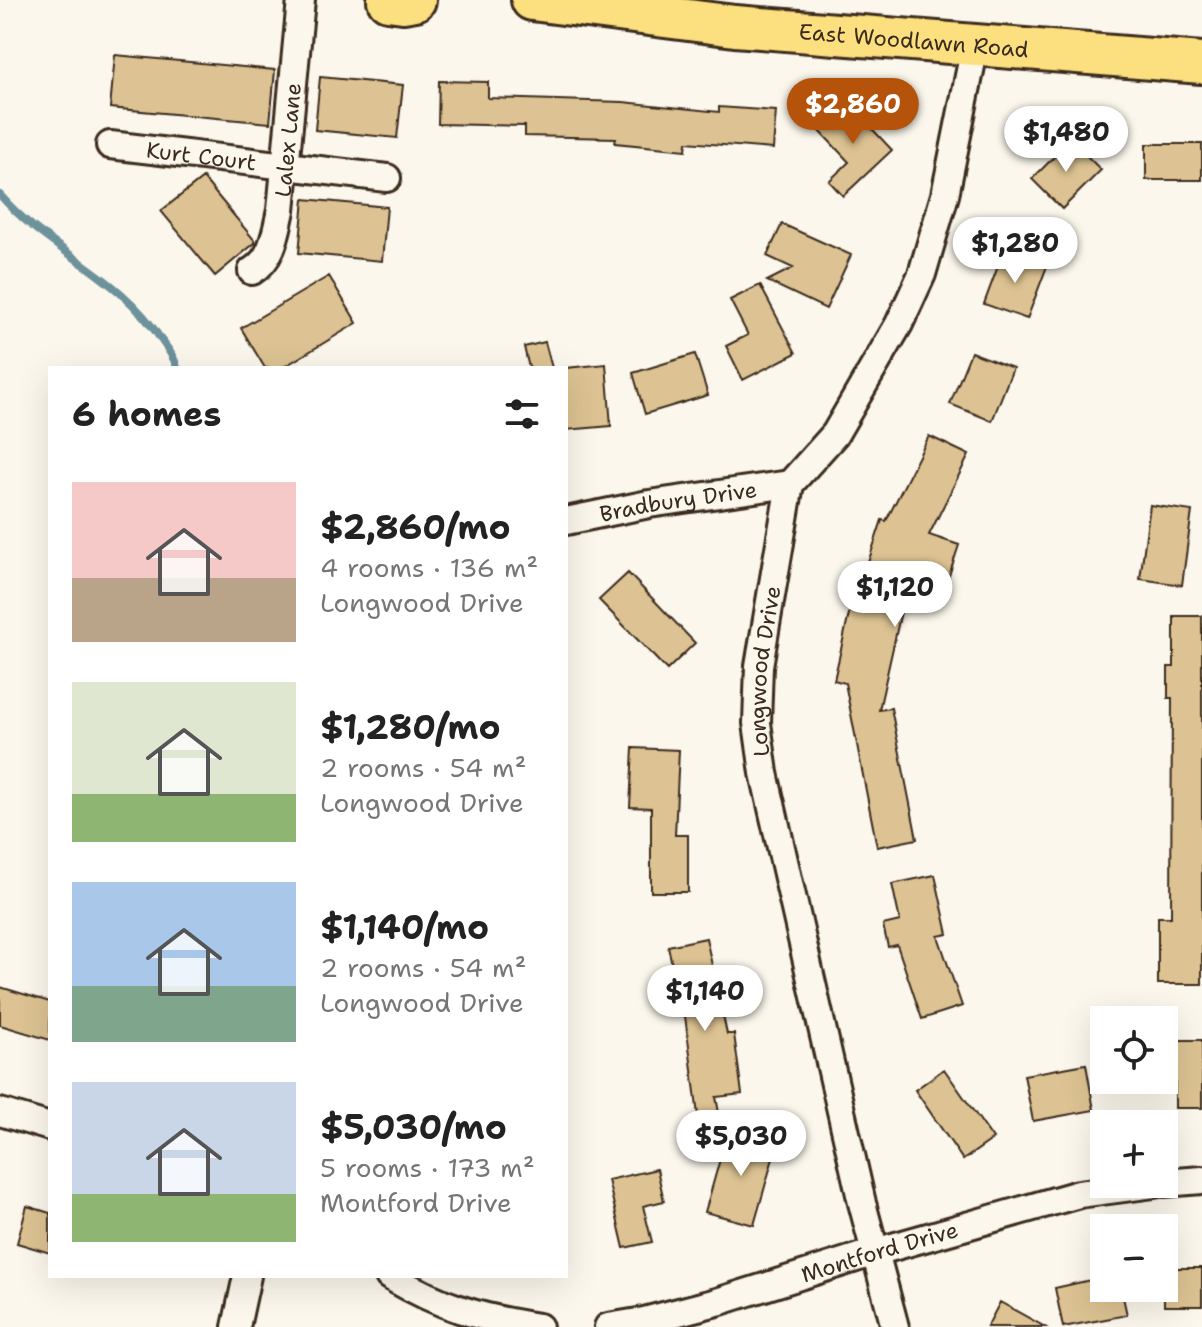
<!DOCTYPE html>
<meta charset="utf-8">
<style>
body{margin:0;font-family:"Shantell Sans",sans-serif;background:#f2f2f2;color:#222;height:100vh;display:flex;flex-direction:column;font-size:30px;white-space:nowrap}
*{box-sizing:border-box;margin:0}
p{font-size:26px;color:#767676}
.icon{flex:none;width:44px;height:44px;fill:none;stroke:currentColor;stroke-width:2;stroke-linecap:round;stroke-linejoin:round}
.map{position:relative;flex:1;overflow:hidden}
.sheet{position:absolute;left:48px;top:366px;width:520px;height:912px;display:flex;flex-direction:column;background:#fff;border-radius:0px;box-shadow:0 8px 32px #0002}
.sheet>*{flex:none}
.tools{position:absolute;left:1090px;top:1006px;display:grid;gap:16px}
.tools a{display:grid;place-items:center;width:88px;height:88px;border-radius:0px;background:#fff;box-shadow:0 8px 32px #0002;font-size:40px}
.price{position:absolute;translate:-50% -68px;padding:0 18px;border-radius:28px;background:#fff;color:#222;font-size:26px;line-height:52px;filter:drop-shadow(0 2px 4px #0008)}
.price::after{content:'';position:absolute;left:50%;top:48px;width:24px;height:18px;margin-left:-12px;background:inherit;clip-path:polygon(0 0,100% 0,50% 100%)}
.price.current{background:#b45309;color:#fff}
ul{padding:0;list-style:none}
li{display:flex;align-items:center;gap:24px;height:200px;padding:0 24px}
li span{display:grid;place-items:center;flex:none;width:224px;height:160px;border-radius:0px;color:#555}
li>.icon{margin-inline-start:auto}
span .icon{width:96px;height:96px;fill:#fffc;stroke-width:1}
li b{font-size:34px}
h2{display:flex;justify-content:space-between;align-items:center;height:96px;padding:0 24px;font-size:34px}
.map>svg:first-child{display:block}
</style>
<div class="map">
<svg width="1202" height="1327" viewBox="0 0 1202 1327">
<rect width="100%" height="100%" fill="#fbf7ec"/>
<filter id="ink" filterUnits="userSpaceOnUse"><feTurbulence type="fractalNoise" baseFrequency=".0125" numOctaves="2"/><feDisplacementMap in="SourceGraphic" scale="16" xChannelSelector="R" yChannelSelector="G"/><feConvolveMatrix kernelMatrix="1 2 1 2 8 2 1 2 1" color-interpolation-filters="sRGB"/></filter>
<g filter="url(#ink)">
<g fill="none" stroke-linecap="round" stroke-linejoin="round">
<!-- stream -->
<path stroke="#6d929c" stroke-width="8" d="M 0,195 C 49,252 120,274 162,341 C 168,349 175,358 177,368"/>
</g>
<!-- building -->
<path fill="#ddc393" stroke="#3b2a1e" stroke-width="2" d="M 115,55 L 275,70 L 270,123 L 110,108 Z
M 320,77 L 403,85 L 397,138 L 315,130 Z
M 439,81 L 488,82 L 488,98 L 623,102 L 719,112 L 719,107 L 776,111 L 773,149 L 687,142 L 686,150 L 615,143 L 616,138 L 525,136 L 525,126 L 438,124 Z
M 846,101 L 892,150 L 843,196 L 829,181 L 849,162 L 817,128 Z
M 1071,140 L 1101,170 L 1062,209 L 1032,179 Z
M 1146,144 L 1202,144 L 1202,180 L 1146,180 Z
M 203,178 L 256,242 L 215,276 L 161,211 Z
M 304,199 L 387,207 L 382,261 L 299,253 Z
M 782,224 L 851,255 L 826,309 L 767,281 L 793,268 L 767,256 Z
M 1004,250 L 1047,266 L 1027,319 L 984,304 Z
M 329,276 L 357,323 L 282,368 L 265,368 L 241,328 Z
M 760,285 L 796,353 L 743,380 L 726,346 L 748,335 L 730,300 Z
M 545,342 L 552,368 L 529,368 L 524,347 Z
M 971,352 L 1013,368 L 992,421 L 950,404 Z
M 695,354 L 708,395 L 645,414 L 633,373 Z
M 606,364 L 611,426 L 566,430 L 566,368 Z
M 929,436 L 969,455 L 929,535 L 959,545 L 942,597 L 907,585 L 879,710 L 891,708 L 917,839 L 877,847 L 845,683 L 834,680 L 851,605 L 854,605 L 882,520 L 886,521 Z
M 1150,505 L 1192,511 L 1182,585 L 1140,579 Z
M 628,573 L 695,643 L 667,670 L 599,600 Z
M 1174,616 L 1202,616 L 1202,984 L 1158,984 L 1158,917 L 1171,917 L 1172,698 L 1168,698 L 1168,667 L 1174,667 Z
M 633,748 L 679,750 L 675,835 L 688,835 L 688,892 L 651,892 L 651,808 L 630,807 Z
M 935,875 L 948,934 L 938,936 L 962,1006 L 922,1019 L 897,945 L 888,947 L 883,925 L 900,921 L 892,884 Z
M 706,938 L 727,1034 L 734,1034 L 742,1094 L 716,1097 L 723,1134 L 701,1138 L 685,1016 L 683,1016 L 668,946 Z
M 0,987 L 50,1002 L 50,1040 L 0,1025 Z
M 1175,1040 L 1202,1040 L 1202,1108 L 1175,1108 Z
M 1086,1064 L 1094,1110 L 1033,1121 L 1024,1075 Z
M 944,1069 L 993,1139 L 963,1160 L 915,1090 Z
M 728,1131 L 777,1144 L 754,1225 L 705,1212 Z
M 657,1169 L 664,1201 L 643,1206 L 652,1242 L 624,1248 L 608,1180 Z
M 27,1206 L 50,1213 L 50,1253 L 17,1243 Z
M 1164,1268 L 1202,1268 L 1202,1306 L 1164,1306 Z
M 1104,1277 L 1104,1288 L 1121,1288 L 1127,1315 L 1063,1327 L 1055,1288 Z
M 1000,1302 L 1045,1327 L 987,1327 Z"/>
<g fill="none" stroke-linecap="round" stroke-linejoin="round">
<!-- minor casing -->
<g stroke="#3b2a1e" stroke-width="32">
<g id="minor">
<path id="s1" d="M 110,145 L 387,178"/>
<path id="s2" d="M 252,271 C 273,259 276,232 281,210 L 301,0"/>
<path id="s3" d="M 566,521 L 649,504 L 790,484"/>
<path d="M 0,1112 L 50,1127"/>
<path d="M 1164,1183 L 1202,1180"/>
<path d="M 389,1276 C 442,1307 479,1318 539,1327"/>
<path d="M 236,1327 L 247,1276"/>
<path id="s4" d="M 608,1327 L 644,1321 L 717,1302 L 875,1252 L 1079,1194 L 1154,1184"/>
<path id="s5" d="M 895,1327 L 862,1203 L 764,773 L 757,723 L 759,666 L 790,484 L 835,434 L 899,324 L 922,274 L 945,195 L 975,46"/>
</g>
</g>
<!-- primary casing -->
<g stroke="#3b2a1e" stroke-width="46">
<g id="primary">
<path d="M 388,0 L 403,2 L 415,0"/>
<path id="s6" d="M 532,0 L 735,26 L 1202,63"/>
</g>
</g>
<!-- minor -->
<use href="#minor" stroke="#fbf7ec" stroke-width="26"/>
<!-- primary -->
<use href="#primary" stroke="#fce080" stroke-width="40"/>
</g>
</g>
<g text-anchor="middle" stroke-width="8" stroke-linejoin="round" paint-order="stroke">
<!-- street labels -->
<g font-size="22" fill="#3b2a1e" stroke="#fbf7ec">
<text dy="8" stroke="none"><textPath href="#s6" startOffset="384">East Woodlawn Road</textPath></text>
<text dy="8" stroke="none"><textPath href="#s2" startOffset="140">Lalex Lane</textPath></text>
<text dy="8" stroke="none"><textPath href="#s1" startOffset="92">Kurt Court</textPath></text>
<text dy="8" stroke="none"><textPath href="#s3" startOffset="114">Bradbury Drive</textPath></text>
<text dy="8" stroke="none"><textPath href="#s5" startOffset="672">Longwood Drive</textPath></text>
<text dy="8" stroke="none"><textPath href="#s4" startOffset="282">Montford Drive</textPath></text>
</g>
</g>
</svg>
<div class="tools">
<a><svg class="icon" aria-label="locate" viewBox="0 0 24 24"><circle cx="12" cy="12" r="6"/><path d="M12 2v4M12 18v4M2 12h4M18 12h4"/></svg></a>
<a>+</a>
<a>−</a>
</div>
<b class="price current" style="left:853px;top:146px">$2,860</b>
<b class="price" style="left:1066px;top:174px">$1,480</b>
<b class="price" style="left:1015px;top:285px">$1,280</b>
<b class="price" style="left:895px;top:629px">$1,120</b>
<b class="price" style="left:705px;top:1033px">$1,140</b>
<b class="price" style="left:741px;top:1178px">$5,030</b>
<section class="sheet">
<h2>6 homes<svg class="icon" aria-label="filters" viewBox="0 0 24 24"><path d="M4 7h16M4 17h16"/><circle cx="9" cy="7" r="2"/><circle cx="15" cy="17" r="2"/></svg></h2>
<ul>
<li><span style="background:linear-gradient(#f6c9c9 60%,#b9a48a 0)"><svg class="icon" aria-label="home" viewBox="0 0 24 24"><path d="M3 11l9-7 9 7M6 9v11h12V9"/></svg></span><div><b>$2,860/mo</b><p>4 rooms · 136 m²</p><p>Longwood Drive</p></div></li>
<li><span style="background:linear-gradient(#dfe7d0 70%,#8fb573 0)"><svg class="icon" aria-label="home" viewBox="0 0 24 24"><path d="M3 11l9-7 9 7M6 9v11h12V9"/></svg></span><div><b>$1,280/mo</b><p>2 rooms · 54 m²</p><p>Longwood Drive</p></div></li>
<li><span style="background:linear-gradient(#a9c7e8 65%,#7fa58c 0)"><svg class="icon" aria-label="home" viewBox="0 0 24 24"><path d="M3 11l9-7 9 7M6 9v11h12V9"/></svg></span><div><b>$1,140/mo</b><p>2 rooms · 54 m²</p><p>Longwood Drive</p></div></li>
<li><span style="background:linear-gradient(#c9d6e8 70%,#8fb573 0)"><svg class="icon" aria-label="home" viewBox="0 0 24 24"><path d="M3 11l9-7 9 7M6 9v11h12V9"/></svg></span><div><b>$5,030/mo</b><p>5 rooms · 173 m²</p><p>Montford Drive</p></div></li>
</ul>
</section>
</div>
